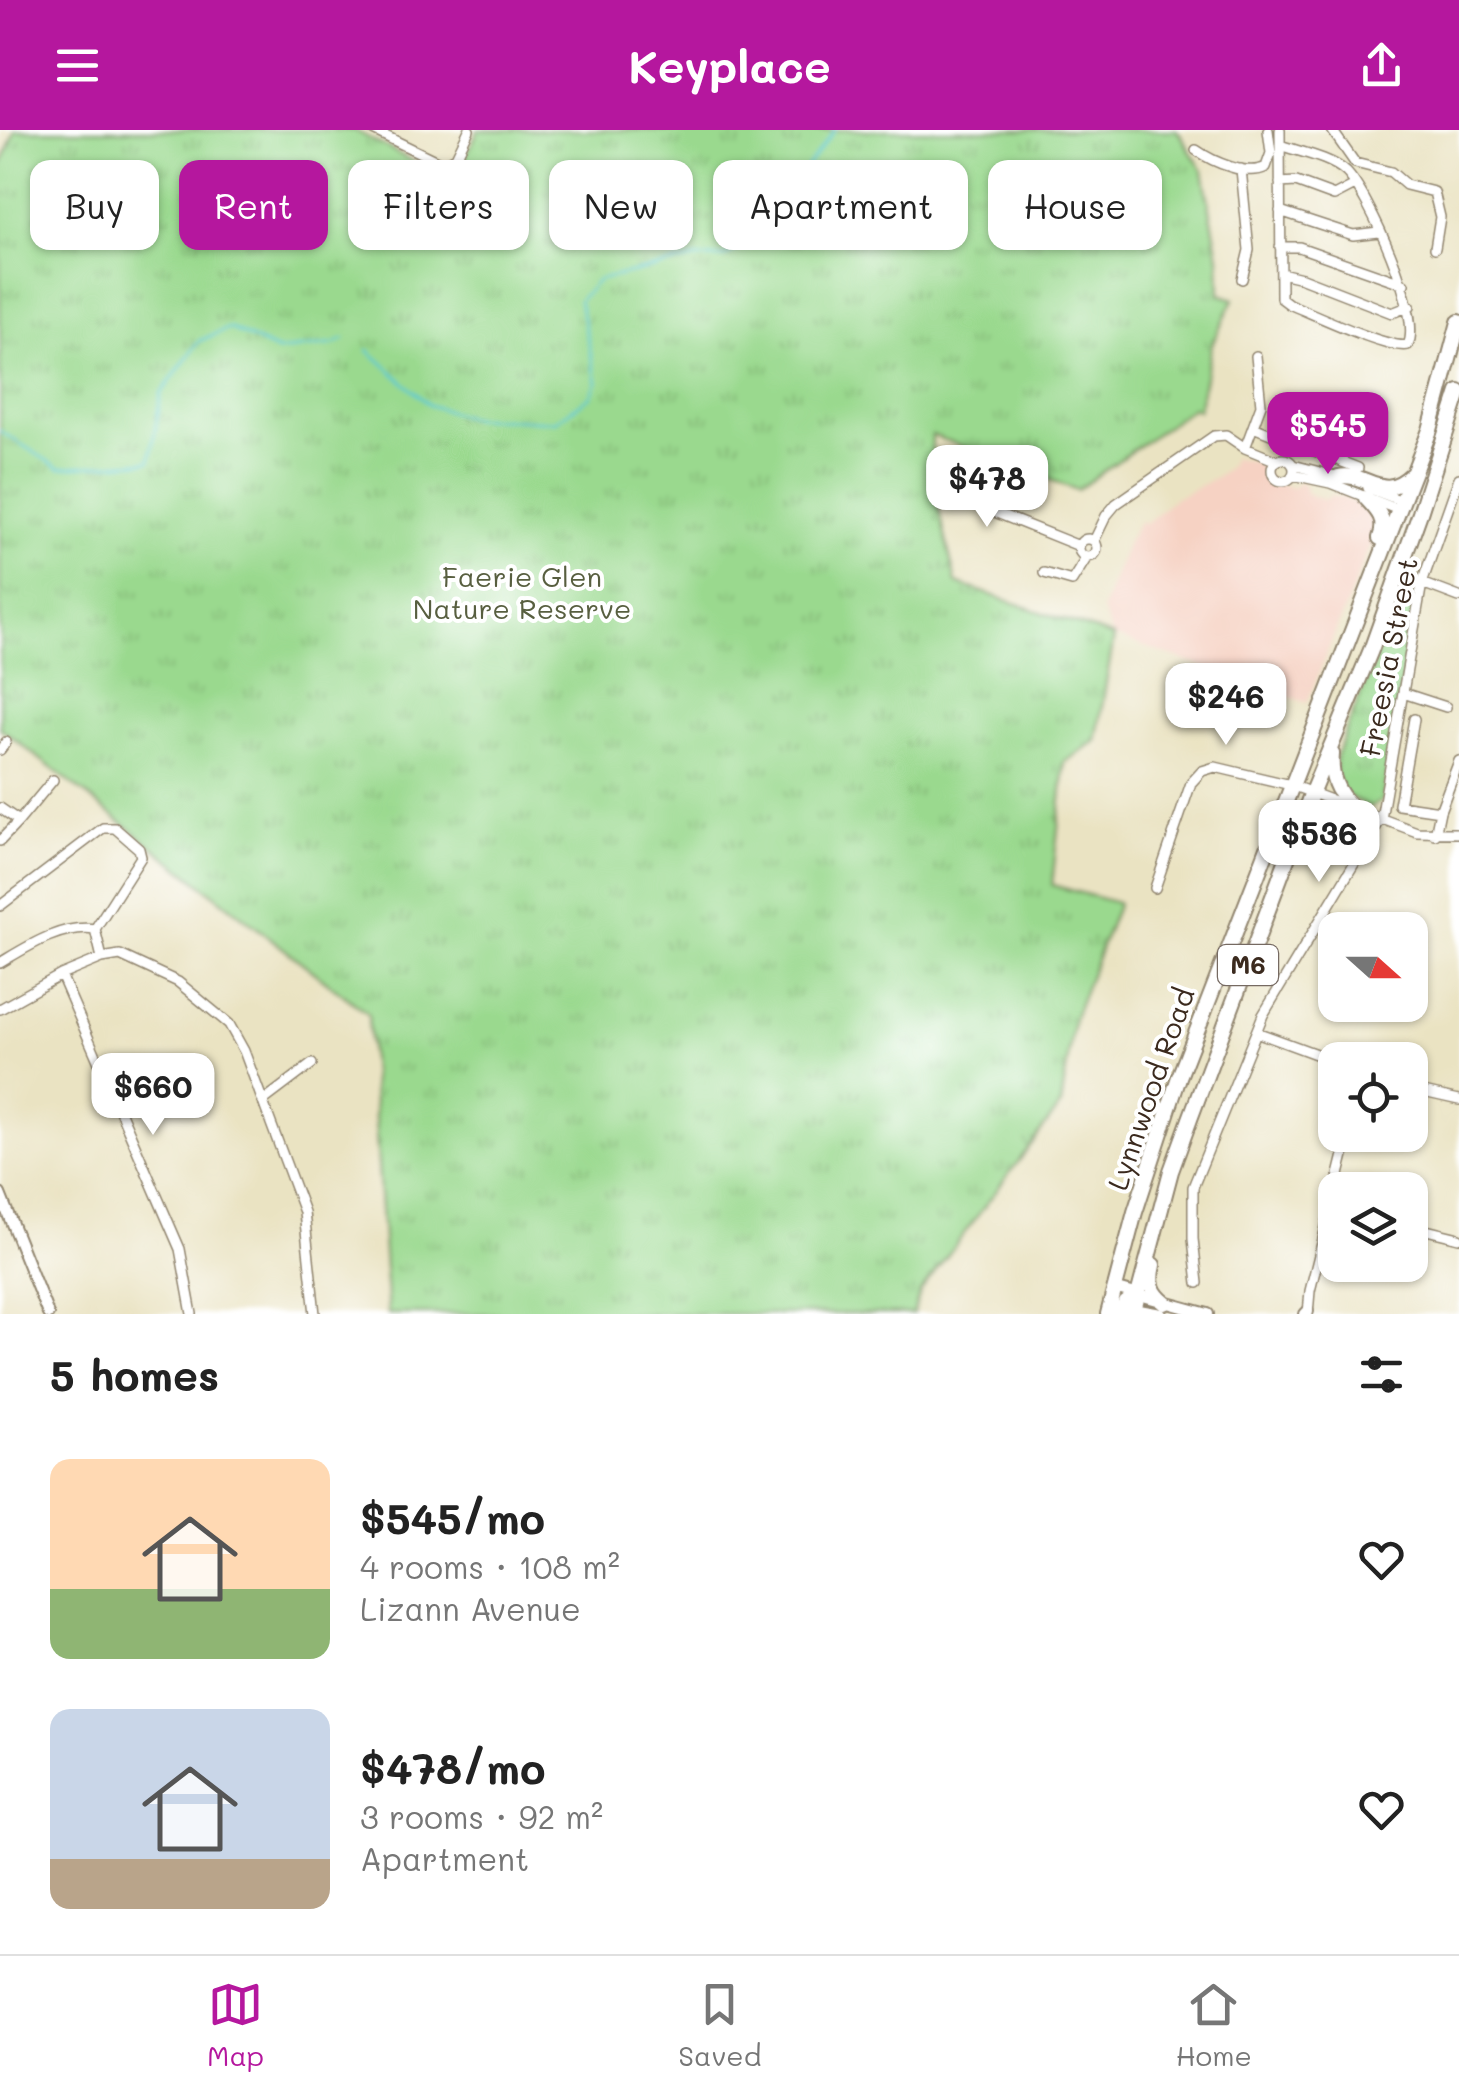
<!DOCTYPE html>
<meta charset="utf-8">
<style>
body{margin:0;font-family:Mali,sans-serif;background:#f2f2f2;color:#222;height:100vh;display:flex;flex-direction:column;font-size:38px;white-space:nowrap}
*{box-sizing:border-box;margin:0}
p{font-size:32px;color:#767676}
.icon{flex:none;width:55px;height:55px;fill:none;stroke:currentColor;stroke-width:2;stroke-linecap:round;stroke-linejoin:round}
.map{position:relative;height:1184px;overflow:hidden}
.details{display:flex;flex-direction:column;background:#fff;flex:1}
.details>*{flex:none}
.hud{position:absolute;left:30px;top:30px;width:1400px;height:90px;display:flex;gap:20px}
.needle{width:65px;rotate:111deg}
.tools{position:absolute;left:1318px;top:782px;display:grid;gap:20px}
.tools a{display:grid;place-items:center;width:110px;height:110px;border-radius:20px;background:#fff;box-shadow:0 2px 8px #0004;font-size:50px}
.price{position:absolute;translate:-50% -85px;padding:0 22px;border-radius:20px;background:#fff;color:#222;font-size:32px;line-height:65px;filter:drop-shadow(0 2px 5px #0008)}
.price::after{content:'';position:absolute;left:50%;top:60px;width:30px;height:22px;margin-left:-15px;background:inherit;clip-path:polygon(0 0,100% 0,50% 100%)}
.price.on{background:#b5179e;color:#fff}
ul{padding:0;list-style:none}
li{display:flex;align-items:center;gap:30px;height:250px;padding:0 50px}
li span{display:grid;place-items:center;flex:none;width:280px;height:200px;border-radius:20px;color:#555}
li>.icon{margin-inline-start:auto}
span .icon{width:120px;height:120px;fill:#fffc;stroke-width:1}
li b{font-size:42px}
h2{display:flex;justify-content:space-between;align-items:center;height:120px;padding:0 50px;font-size:42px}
.tag{padding:0 35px;border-radius:20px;background:#fff;box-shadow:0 2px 8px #0004;font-size:35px;line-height:90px}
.tag.on{background:#b5179e;color:#fff}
header{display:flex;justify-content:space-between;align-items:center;height:130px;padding:0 50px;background:#b5179e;color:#fff;font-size:45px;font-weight:700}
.menu{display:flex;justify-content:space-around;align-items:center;height:140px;border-top:2px solid #e0e0e0;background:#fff;font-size:28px;color:#767676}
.menu a{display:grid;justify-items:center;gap:5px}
.menu .on{color:#b5179e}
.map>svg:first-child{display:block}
</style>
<header><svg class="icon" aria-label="menu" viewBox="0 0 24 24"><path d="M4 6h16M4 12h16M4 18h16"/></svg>Keyplace<svg class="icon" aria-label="share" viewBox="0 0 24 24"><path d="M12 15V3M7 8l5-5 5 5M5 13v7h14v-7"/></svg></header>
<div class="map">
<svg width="1459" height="1184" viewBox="0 0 1459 1184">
<defs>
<pattern id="grass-tufts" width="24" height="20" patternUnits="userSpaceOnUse" patternTransform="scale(2.5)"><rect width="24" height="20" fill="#9ad98e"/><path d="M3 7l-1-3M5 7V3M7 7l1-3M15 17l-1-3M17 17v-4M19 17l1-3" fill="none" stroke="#86ba7a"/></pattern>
</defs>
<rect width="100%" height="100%" fill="#fff"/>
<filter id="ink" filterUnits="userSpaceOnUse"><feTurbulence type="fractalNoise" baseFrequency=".01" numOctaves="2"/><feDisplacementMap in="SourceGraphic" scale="20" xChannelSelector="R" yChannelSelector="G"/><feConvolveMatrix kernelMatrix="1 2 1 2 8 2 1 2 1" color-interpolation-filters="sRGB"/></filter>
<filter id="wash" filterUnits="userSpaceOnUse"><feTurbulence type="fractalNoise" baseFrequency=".0048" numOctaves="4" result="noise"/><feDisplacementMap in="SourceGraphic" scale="40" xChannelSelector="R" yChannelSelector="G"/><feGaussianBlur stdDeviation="2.25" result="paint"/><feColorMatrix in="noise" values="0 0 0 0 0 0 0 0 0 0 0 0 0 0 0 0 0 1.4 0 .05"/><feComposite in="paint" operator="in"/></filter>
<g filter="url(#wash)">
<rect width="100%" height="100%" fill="#eae3c2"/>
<!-- built -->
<path fill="#f6d2c3" d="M 1233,328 L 1260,333 L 1271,352 L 1293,358 L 1299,352 L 1303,353 L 1307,364 L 1325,370 L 1329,366 L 1345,368 L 1375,384 L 1379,393 L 1307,573 L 1113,506 L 1102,480 L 1127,412 L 1139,392 L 1146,394 L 1172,370 L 1219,346 L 1230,336 Z"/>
<!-- grass -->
<path fill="url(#grass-tufts)" stroke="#6a8256" stroke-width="2.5" d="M 15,0 L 354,0 L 437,44 C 462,45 469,19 478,0 L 1177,0 L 1203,41 L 1219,126 L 1220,164 L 1234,169 L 1212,214 L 1198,280 L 1192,278 L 1077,360 L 932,305 L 932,349 L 956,453 L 1114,507 L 1096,611 L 1065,632 L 1052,755 L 1118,773 L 1074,887 L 1061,975 L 920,1162 L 913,1184 L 388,1184 L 368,884 L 0,598 L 0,40 Z
M 1408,446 L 1419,448 L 1382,671 L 1370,677 L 1344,664 L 1335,644 L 1336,626 Z"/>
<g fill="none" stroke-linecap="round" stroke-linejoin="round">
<!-- stream -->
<path stroke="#5cc9d3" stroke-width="2.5" d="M 368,220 L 429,275 L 471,288 L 555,291 L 591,266 L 597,252 L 579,170 L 598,150 L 694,129 L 725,127 L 751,110 L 835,0
M 0,301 L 59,338 L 150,331 L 161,264 L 199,211 L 229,198 L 278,221 L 334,214 L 344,209"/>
</g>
</g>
<g filter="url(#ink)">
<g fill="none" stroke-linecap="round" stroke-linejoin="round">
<!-- minor casing -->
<g stroke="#928670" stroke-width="12">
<path id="minor" d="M 373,0 L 443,34 L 456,27 L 469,0
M 1280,0 L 1281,168 L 1289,174 C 1312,183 1389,220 1408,215 C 1423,185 1369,65 1346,42 C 1331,28 1300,22 1280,15
M 1332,0 L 1355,33 L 1391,42 L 1406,55 L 1434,62 L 1440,87 L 1435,118
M 1196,20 C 1213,32 1247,47 1266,37 L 1271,23 L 1268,0
M 1241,39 L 1249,120 L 1242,149
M 1280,53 L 1296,52 L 1334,66 L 1355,55
M 1280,81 L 1353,105 L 1379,102
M 1280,117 L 1299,117 L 1404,154
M 1281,143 L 1302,148 L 1392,183 L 1410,176
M 1253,297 L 1358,338
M 1245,318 L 1261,275 L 1256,226
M 1311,319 L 1327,290 L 1354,273
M1272 340a11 11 0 1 1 22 0a11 11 0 1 1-22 0Z
M 1293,335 L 1339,347
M 964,341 L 959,364 L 962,369 L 1079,416
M 1293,345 L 1330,353 L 1399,380
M 1368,358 L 1402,371
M1079 418a9 9 0 1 1 18 0a9 9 0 1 1-18 0Z
M 1094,411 L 1106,386 L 1116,374 L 1214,306 L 1226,305 L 1245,318 L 1277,331
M 1044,443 L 1072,451 L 1087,427
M 1422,453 L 1459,467
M 1403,563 L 1446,577
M 1414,589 L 1399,675 L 1440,681
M 0,620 L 6,612
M 0,678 L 19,691 L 53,650
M 1435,705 L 1440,681 L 1459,631
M 0,711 L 19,691
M 1155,758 L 1191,653 L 1202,641 L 1215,637 L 1291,655 L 1417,702 L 1459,703
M 0,776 L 103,698 L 115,698 L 139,719 L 141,727 L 95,799 L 102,828
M 0,833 C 27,817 61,794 95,799
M 61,845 L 180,1119 L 192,1184
M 0,879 L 61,845 L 102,828 L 120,825 L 178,852 L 229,894 L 244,921 L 304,1082 L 315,1184
M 1256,902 L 1335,931
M 1410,959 L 1459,970
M 263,971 L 312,934
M 1410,1096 L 1459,1108
M 1198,1153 L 1193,1109 L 1193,1057 L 1263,885 L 1381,689 L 1422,453 L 1459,348
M 1308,1184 L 1310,1161 L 1349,1005"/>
</g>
<!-- tertiary casing -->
<g stroke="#928670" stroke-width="14">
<path id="tertiary" d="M 0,1064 L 48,1184
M 1114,1158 L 1208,1184
M 1128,1178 L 1161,1184
M 1305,1184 L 1308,1181"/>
</g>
<!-- primary casing -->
<g stroke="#928670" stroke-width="18">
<path id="primary" d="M 1338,347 C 1367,341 1382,373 1411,345
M 1366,368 C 1378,381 1387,389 1380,408
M 1332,624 C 1330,646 1336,662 1352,677
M 1153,1135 C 1149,1152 1151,1162 1165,1173
M 1108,1184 L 1135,1082 L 1179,947 L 1430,300 L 1459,192
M 1120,1184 L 1126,1173 L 1137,1165
M 1133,1184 L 1171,1041 L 1190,989 L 1312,662 L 1371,520 L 1420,383 L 1459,262"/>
</g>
<!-- minor -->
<use href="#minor" stroke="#fff" stroke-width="9"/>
<!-- tertiary -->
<use href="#tertiary" stroke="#fff" stroke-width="10"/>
<!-- primary -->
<use href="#primary" stroke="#fff" stroke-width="14"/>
</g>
</g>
<g text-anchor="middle" stroke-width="8" stroke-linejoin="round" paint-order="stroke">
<!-- shield labels -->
<rect fill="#fff" stroke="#766a62" stroke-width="2.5" x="1218" y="815" width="60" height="40" rx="8"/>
<g font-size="25" font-weight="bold" fill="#3b2a1e">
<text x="1248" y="844">M6</text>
</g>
<!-- park labels -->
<g font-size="28" fill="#585f40" stroke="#fff">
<text x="522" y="457">Faerie Glen<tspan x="522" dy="32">Nature Reserve</tspan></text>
</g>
<!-- street labels -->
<g font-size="28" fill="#3b2a1e" stroke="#fff">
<text transform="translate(1389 527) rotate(-79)" y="10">Freesia Street</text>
<text transform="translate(1151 959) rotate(-71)" y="10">Lynnwood Road</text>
</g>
</g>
</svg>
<div class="tools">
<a><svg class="needle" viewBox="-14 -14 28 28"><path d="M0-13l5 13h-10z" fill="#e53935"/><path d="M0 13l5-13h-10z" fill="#767676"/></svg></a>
<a><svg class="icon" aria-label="locate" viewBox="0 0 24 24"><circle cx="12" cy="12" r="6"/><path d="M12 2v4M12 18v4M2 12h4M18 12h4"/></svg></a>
<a><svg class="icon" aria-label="layers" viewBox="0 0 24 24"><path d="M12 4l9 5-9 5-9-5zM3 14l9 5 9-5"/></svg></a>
</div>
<b class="price on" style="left:1328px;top:347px">$545</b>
<b class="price" style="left:987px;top:400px">$478</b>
<b class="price" style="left:1226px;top:618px">$246</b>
<b class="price" style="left:1319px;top:755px">$536</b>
<b class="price" style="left:153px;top:1008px">$660</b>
<div class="hud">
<a class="tag">Buy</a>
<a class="tag on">Rent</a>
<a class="tag">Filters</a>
<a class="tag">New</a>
<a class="tag">Apartment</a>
<a class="tag">House</a>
</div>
</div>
<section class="details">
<h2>5 homes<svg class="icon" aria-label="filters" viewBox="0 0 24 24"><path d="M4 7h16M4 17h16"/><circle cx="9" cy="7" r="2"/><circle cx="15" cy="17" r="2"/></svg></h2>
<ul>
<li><span style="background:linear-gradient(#ffd9b3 65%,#8fb573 0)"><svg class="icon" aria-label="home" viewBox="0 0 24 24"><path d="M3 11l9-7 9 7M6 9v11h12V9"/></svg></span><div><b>$545/mo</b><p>4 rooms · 108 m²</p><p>Lizann Avenue</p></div><svg class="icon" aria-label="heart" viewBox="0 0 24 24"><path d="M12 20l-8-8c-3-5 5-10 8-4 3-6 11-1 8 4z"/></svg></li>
<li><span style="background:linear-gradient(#c9d6e8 75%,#b9a48a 0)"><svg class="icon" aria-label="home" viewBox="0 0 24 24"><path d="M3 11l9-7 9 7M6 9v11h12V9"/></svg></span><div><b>$478/mo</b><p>3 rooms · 92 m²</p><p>Apartment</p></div><svg class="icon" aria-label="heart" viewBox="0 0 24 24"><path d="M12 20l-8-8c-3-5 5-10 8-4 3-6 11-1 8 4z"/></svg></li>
</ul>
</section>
<nav class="menu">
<a class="on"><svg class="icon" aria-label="map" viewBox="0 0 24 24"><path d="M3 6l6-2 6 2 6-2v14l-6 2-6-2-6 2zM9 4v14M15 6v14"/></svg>Map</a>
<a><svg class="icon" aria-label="saved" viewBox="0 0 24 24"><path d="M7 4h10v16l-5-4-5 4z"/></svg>Saved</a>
<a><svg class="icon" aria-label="home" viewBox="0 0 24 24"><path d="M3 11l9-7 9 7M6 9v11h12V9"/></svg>Home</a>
</nav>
